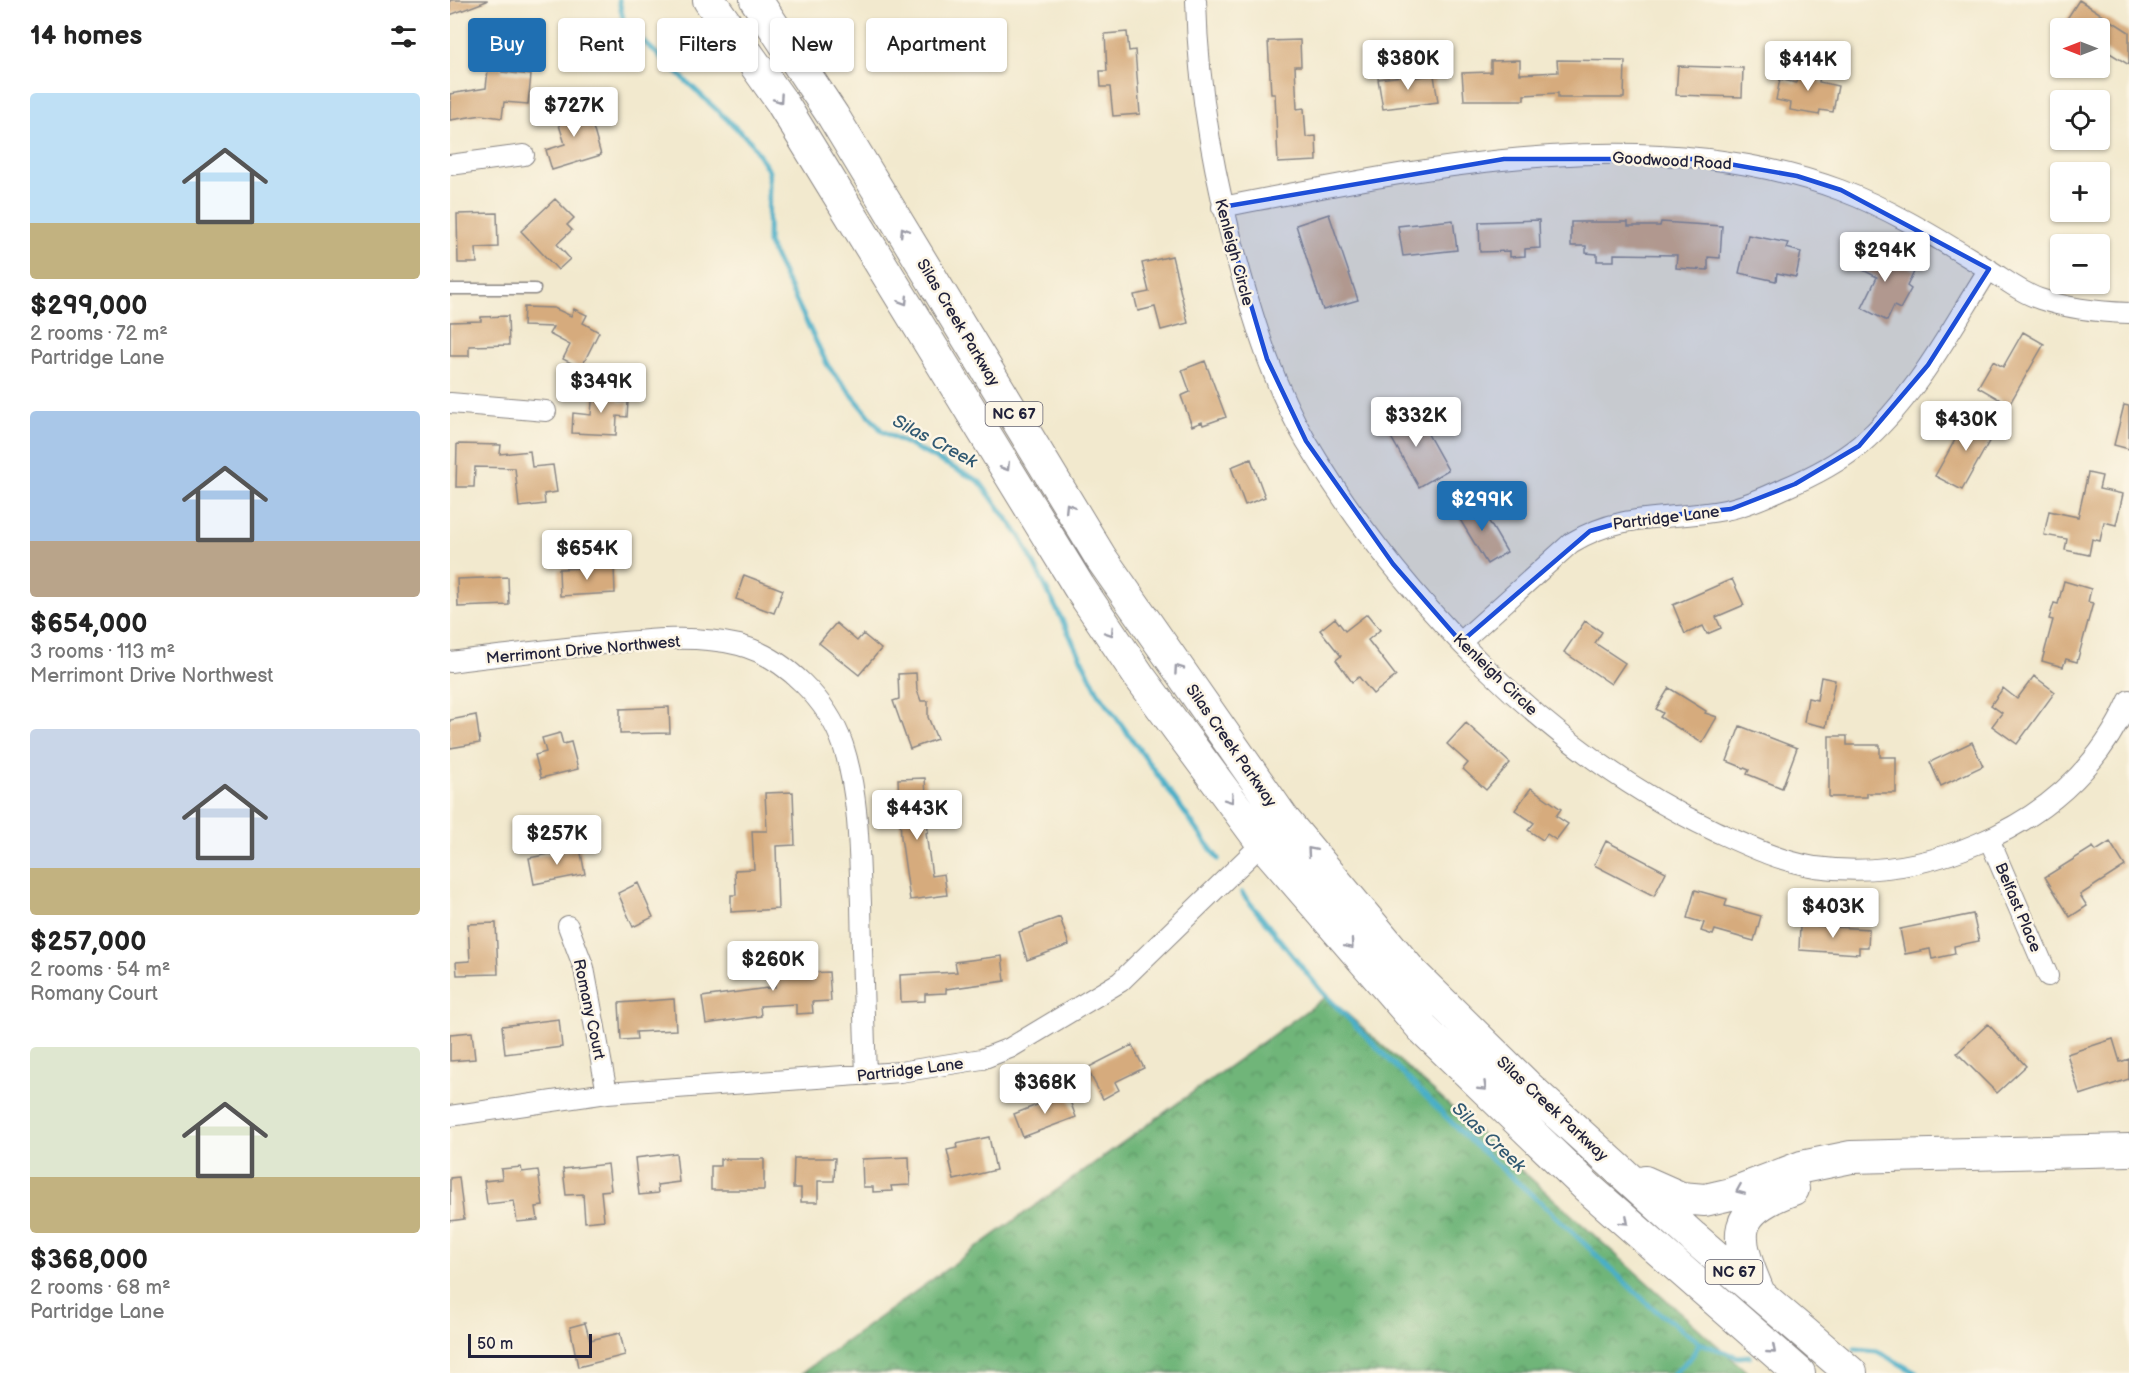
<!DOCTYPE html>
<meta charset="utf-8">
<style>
body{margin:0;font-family:"Balsamiq Sans",sans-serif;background:#f2f2f2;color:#222;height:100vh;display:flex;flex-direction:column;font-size:22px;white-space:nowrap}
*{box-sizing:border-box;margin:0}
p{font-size:20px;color:#767676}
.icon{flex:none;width:33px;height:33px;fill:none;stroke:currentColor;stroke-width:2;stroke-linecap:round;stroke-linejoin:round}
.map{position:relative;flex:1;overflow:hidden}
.panel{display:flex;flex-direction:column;background:#fff;width:450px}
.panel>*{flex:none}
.hud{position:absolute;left:18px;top:18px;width:570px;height:54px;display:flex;gap:12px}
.needle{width:39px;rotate:270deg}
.buttons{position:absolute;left:1600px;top:18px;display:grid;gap:12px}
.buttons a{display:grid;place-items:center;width:60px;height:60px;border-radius:6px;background:#fff;box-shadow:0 2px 4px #0004;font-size:30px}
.scale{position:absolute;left:18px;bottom:15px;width:124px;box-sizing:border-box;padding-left:6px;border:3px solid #22223b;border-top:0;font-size:16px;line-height:21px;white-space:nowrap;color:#22223b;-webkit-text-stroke:4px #fcf5e5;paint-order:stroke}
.price{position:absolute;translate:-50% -51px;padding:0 14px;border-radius:6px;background:#fff;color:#222;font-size:20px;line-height:39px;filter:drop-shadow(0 2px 3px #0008)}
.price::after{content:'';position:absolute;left:50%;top:36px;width:18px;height:14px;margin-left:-9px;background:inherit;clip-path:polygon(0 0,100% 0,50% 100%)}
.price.on{background:#1f6fb2;color:#fff}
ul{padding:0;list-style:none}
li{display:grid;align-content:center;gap:12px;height:318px;padding:0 30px}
li span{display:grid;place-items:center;height:186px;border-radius:6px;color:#555}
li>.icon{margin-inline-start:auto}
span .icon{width:108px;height:108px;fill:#fffc;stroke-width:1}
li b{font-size:26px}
h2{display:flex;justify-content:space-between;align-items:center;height:72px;padding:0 30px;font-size:26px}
.chip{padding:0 21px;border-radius:6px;background:#fff;box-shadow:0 2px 4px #0004;font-size:21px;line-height:54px}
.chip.on{background:#1f6fb2;color:#fff}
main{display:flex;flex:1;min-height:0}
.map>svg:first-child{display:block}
</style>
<main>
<section class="panel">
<h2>14 homes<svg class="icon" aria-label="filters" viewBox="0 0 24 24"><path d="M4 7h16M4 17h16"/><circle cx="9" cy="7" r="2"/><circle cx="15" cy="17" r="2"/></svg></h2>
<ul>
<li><span style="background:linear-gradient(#bfe0f5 70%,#c2b280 0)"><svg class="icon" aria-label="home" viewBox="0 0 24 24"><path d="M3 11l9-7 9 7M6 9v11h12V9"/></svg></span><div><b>$299,000</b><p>2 rooms · 72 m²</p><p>Partridge Lane</p></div></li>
<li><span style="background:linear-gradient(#a9c7e8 70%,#b9a48a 0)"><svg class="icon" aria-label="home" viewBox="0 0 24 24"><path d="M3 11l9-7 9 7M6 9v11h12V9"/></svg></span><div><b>$654,000</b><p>3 rooms · 113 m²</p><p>Merrimont Drive Northwest</p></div></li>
<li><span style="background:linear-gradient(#c9d6e8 75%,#c2b280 0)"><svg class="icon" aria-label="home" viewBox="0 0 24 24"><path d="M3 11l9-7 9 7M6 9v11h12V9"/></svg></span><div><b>$257,000</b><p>2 rooms · 54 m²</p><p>Romany Court</p></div></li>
<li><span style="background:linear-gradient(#dfe7d0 70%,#c2b280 0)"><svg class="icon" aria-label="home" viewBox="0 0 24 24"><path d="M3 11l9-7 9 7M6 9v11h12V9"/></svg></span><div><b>$368,000</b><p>2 rooms · 68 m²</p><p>Partridge Lane</p></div></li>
</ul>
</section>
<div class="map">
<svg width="1679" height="1373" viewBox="0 0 1679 1373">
<defs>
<pattern id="forest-crowns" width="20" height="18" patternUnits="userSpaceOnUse" patternTransform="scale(1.5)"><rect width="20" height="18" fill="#70b579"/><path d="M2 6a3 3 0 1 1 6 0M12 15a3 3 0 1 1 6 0" fill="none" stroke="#5c9364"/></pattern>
</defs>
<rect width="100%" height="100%" fill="#fcf5e5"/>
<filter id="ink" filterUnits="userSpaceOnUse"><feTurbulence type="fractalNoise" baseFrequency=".0167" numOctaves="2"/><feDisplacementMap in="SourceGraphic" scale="12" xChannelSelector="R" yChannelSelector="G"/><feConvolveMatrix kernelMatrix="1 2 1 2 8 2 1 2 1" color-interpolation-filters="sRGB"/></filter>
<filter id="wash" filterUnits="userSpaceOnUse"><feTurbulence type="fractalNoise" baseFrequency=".008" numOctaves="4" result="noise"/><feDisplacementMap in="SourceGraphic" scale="24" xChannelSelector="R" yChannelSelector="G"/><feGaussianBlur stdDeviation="1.35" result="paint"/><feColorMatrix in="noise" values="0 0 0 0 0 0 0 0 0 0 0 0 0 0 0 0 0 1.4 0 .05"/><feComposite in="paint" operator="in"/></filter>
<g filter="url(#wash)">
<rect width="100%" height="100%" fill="#f2e9ce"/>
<!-- forest -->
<path fill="url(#forest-crowns)" stroke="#496c5a" stroke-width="1.5" d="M 877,996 L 1298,1373 L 352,1373 Z"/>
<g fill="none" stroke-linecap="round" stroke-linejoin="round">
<!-- stream -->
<path stroke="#49afc8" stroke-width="5" d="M 169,0 L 174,23 L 300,141 L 319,171 L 318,243 L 378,366 L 432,431 L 529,481 L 570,536 L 648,692 L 768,859
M 792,893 L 872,992 L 1015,1136 L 1098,1209 L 1200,1306 L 1250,1343 L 1288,1357 L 1300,1356
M 1405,1349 L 1427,1351 L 1466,1373
M 1224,1373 L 1242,1356 L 1250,1343"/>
</g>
<g id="blocks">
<!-- building -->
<path fill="#d6ab7d" d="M 0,0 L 37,0 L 37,1 L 0,15 Z
M 1629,0 L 1679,32 L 1679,65 L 1650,47 L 1650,28 L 1611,28 Z
M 677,32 L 679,51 L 685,50 L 690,114 L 663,116 L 660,87 L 651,87 L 650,71 L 657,71 L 655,34 Z
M 850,40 L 851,66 L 845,66 L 847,109 L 854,108 L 856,137 L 866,136 L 867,161 L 828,163 L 825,94 L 821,94 L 818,41 Z
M 39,60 L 53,62 L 52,72 L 81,75 L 78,104 L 54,102 L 52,118 L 32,115 L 0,120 L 0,94 L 36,88 Z
M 1070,60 L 1070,74 L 1108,72 L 1107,60 L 1175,61 L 1174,98 L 1108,98 L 1108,93 L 1074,95 L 1074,100 L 1014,100 L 1012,73 L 1041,72 L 1041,61 Z
M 1350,64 L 1371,69 L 1369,82 L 1388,86 L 1383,112 L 1370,110 L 1369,115 L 1340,110 L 1341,103 L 1326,100 L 1330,79 L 1346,83 Z
M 1228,66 L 1293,68 L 1292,97 L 1226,95 Z
M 961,75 L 961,78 L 984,75 L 988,102 L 933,109 L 928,79 Z
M 136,103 L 151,155 L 102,170 L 96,150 L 115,144 L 105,112 Z
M 105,199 L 124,218 L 117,225 L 122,230 L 107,244 L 120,259 L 108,270 L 71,231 Z
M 47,213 L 48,247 L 26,248 L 27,263 L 8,263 L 7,214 Z
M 879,214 L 908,300 L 873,310 L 846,225 Z
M 1003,220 L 1007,250 L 953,256 L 948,226 Z
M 1089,220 L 1090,248 L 1075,249 L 1075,256 L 1060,257 L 1060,251 L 1030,252 L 1029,222 Z
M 1121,222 L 1178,222 L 1178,226 L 1210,226 L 1211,222 L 1272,226 L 1270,258 L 1258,257 L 1258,270 L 1226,268 L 1227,255 L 1164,254 L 1164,261 L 1147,261 L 1147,254 L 1136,253 L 1136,246 L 1121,246 Z
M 1298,235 L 1338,243 L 1336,248 L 1351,252 L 1346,277 L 1327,273 L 1326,281 L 1289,273 Z
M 1418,246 L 1465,270 L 1457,286 L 1461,289 L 1450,309 L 1444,306 L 1437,321 L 1412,308 L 1427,277 L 1407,267 Z
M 722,256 L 738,323 L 711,330 L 705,307 L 688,311 L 684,295 L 699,292 L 692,263 Z
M 74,307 L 104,308 L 121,316 L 124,309 L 137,315 L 133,323 L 149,332 L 131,368 L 113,359 L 120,345 L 99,334 L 103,327 L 73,326 Z
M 58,316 L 59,345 L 19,346 L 19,356 L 0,356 L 0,322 L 31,321 L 31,317 Z
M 1573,332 L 1594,344 L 1559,405 L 1528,387 L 1543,361 L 1553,367 Z
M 755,361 L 776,417 L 753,425 L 752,422 L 742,426 L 731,396 L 740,392 L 732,370 Z
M 143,389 L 169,390 L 169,402 L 178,402 L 177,417 L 167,416 L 166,435 L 122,433 L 123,413 L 141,415 Z
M 1674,405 L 1679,406 L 1679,449 L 1664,445 Z
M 965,411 L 998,470 L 969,487 L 933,423 L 950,414 L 952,418 Z
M 1520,413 L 1547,427 L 1512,490 L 1485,476 Z
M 7,444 L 51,445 L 50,454 L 80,451 L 82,467 L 103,465 L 107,492 L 94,494 L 95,504 L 69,507 L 65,468 L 25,467 L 24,487 L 6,487 Z
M 801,459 L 815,497 L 795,505 L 781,467 Z
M 1638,473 L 1652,476 L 1649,489 L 1673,494 L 1666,525 L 1654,522 L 1650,541 L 1642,539 L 1639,555 L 1615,550 L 1617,539 L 1594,535 L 1599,511 L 1628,517 Z
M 1027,501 L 1057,552 L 1037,564 L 1006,513 Z
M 164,567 L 165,593 L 110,596 L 109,569 Z
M 294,575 L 333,590 L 324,613 L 286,599 Z
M 58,577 L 59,605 L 8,607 L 7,579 Z
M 1282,579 L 1294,605 L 1266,617 L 1271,628 L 1257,634 L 1253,626 L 1235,634 L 1223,605 Z
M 1614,581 L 1641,589 L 1638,602 L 1643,603 L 1627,662 L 1616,659 L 1613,667 L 1592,661 L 1603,620 L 1599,619 L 1604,603 L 1608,604 Z
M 917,614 L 930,630 L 918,640 L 946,676 L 923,694 L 909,677 L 902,682 L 886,660 L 891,656 L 870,630 L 885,618 L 895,631 Z
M 1135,621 L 1152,632 L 1145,643 L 1175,663 L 1161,684 L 1114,652 Z
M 386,623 L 407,641 L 413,634 L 431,649 L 409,675 L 369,643 Z
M 466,673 L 467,690 L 471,701 L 478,701 L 478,717 L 487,739 L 460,749 L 443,701 L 449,699 L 448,674 Z
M 1584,676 L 1605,692 L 1567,744 L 1542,726 L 1552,713 L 1541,705 L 1553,688 L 1567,699 Z
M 1371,677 L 1385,680 L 1376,727 L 1354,722 L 1358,698 L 1367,700 Z
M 1219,688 L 1256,711 L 1255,713 L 1267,717 L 1252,743 L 1210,717 L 1213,713 L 1206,709 Z
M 219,707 L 220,733 L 170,734 L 170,709 Z
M 26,715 L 30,743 L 0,748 L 0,720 Z
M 1016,723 L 1060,763 L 1036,790 L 1013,769 L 1018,763 L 997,744 Z
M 1290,726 L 1347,748 L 1332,788 L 1297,774 L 1299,770 L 1277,761 Z
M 110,733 L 113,744 L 121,742 L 128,769 L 91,778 L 85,755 L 96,752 L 92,738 Z
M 1379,736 L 1397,736 L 1397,745 L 1430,745 L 1430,757 L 1446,757 L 1446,793 L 1417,793 L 1417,797 L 1379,797 Z
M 1522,742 L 1533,766 L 1491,786 L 1480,762 Z
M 475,778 L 478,832 L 476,833 L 482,876 L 494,874 L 497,895 L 460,900 L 451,837 L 448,779 Z
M 1081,788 L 1111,809 L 1106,816 L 1118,824 L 1106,840 L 1097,834 L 1093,840 L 1078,830 L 1084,823 L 1065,810 Z
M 343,792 L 345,845 L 326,846 L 328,909 L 281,912 L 281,895 L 286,895 L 285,870 L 304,869 L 302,831 L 317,831 L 315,793 Z
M 1156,841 L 1216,872 L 1204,896 L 1144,865 Z
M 1660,842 L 1675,866 L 1630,895 L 1637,906 L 1620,917 L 1595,877 L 1643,847 L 1646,851 Z
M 130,848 L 135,874 L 84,884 L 79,858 Z
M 188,883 L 203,917 L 183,927 L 168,893 Z
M 1245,890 L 1277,899 L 1275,906 L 1311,916 L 1304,941 L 1265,930 L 1263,935 L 1251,931 L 1254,923 L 1237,918 Z
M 1523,914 L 1529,941 L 1504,946 L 1505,954 L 1482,959 L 1480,949 L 1455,954 L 1450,929 Z
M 610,917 L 619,945 L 577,960 L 569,932 Z
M 46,923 L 48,974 L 7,975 L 6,962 L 20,961 L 18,924 Z
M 1350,925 L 1419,929 L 1418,947 L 1409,947 L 1409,954 L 1349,950 Z
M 358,954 L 359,973 L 379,972 L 381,1001 L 362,1002 L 363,1013 L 346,1014 L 346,1004 L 310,1006 L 311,1016 L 256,1024 L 252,997 L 325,987 L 323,956 Z
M 552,956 L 555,981 L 496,989 L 496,993 L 475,994 L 475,1001 L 451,1002 L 450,975 L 507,972 L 505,962 Z
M 224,999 L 226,1030 L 186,1032 L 187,1039 L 171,1040 L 169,1003 Z
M 109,1019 L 112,1047 L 55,1054 L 52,1026 Z
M 1538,1024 L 1576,1066 L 1547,1093 L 1507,1053 Z
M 22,1032 L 25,1059 L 0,1061 L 0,1034 Z
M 1663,1039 L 1670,1062 L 1679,1059 L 1679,1079 L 1630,1095 L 1617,1054 Z
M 682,1045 L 694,1068 L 665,1082 L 669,1090 L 653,1099 L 637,1068 Z
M 617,1093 L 626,1117 L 573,1137 L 564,1114 Z
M 539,1137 L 546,1170 L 504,1180 L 497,1150 L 507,1148 L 506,1144 Z
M 226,1153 L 229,1182 L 207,1185 L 208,1193 L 189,1195 L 185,1158 Z
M 459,1157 L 460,1185 L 441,1186 L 442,1191 L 423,1192 L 423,1187 L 413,1187 L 412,1159 Z
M 344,1158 L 385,1158 L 384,1181 L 368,1181 L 368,1202 L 351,1202 L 351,1188 L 343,1188 Z
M 270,1159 L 314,1159 L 314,1190 L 261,1190 L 261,1166 L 270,1166 Z
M 158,1164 L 161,1190 L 151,1191 L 154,1220 L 135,1222 L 133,1194 L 116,1195 L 113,1169 Z
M 71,1167 L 72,1172 L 88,1170 L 93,1206 L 86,1207 L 88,1220 L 67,1222 L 64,1201 L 37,1204 L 34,1181 L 52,1179 L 51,1169 Z
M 9,1177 L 14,1219 L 0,1221 L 0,1178 Z
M 135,1323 L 140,1340 L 170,1333 L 175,1355 L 128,1367 L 120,1327 Z"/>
</g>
</g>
<g filter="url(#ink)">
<use href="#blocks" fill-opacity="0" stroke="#8a8684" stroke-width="1.5"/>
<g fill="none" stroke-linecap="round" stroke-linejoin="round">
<!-- service casing -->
<g stroke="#8a8684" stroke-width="13">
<path id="service" d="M 0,289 L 85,289"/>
</g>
<!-- minor casing -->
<g stroke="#8a8684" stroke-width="22">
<path id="minor" d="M 746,0 C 748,96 766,186 792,278 C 808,334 826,390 856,441 C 948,596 1100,754 1265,831 C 1298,846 1329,861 1365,867 C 1423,875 1476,866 1529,843 C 1597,814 1649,768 1679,700
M 0,165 L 74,155
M 772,207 C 969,169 1196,118 1390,190 C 1441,209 1487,238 1533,266 C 1552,277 1569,292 1590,299 C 1619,309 1649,312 1679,313
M 0,403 L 96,411
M 1011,642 L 1121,543 C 1174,511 1218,521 1275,510 C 1296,506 1316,497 1335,488 C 1361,477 1388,463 1410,445 C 1465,399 1501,329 1539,269
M 0,662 C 45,656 90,651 135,646 C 185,641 240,633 289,645 C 335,657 378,701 393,745 C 409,794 409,851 411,903 C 412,960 414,1017 416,1075
M 1539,839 L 1598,976
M 118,926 L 134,968 L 157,1093
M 0,1116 L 157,1093 L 450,1072 L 532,1059 L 560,1048 L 670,982 L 820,836"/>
</g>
<!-- primary casing -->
<g stroke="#8a8684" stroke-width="34">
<path id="primary" d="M 259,0 L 331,101 L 629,587 L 689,676 L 813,844 L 973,1029 L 1138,1188 L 1349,1373
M 306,0 L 383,116 L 651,558 L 834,820 L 963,974 L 1076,1085 L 1243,1237 L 1401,1373
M 1195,1182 L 1231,1198 L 1255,1200 L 1281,1194 L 1352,1167 L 1401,1157 L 1679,1150
M 1308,1291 C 1284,1234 1280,1212 1343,1189"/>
</g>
<!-- service -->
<use href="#service" stroke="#fff" stroke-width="10"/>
<!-- minor -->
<use href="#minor" stroke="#fff" stroke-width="20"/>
<!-- primary -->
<use href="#primary" stroke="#fff" stroke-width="32"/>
</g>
<!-- one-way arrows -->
<defs><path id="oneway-chevron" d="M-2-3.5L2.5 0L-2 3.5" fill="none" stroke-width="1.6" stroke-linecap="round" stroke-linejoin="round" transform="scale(1.5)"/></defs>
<g stroke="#9c9ca7">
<use href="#oneway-chevron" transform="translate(329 99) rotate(56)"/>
<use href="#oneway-chevron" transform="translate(454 231) rotate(-122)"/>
<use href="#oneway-chevron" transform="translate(454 301) rotate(58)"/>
<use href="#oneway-chevron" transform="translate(556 467) rotate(58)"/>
<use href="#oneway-chevron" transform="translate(619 507) rotate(-122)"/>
<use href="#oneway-chevron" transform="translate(660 632) rotate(56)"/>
<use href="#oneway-chevron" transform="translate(728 669) rotate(-125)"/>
<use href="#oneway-chevron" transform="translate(780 799) rotate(54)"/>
<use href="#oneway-chevron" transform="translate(861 851) rotate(-131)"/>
<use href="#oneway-chevron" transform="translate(900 945) rotate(49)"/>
<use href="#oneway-chevron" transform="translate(1033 1087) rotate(44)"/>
<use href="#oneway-chevron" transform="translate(1290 1190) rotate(157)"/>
<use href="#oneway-chevron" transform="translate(1175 1221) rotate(42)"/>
<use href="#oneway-chevron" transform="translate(1322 1350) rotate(41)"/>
</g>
</g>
<!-- marked area -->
<path fill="#1d4ed8" fill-opacity="0.2" stroke="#1d4ed8" stroke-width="4.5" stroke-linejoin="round" d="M 1054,159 L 1251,159 L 1347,176 L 1391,190 L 1539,269 L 1478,365 L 1409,446 L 1345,484 L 1281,509 L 1182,519 L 1140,531 L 1011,642 L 943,564 L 856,441 L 817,359 L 772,207 Z"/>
<g text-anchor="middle" stroke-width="5" stroke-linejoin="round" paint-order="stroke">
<!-- shield labels -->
<g fill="#fcf5e5" stroke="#63616e" stroke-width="1.5">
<rect x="535.5" y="402" width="57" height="24" rx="4.5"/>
<rect x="1255.5" y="1260" width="57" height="24" rx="4.5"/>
</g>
<g font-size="15" font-weight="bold" fill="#22223b">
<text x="564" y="419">NC 67</text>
<text x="1284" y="1277">NC 67</text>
</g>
<!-- street labels -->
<g font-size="16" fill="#22223b" stroke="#fcf5e5">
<text transform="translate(1222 160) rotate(3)" y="6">Goodwood Road</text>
<text transform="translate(785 252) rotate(75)" y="6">Kenleigh Circle</text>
<text transform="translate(509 322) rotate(59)" y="6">Silas Creek Parkway</text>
<text transform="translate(1216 517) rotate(-7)" y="6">Partridge Lane</text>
<text transform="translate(133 649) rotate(-5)" y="6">Merrimont Drive Northwest</text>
<text transform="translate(1046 674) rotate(44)" y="6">Kenleigh Circle</text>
<text transform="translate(782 745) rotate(55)" y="6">Silas Creek Parkway</text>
<text transform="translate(1569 907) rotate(67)" y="6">Belfast Place</text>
<text transform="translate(140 1009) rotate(78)" y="6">Romany Court</text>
<text transform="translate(460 1069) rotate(-7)" y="6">Partridge Lane</text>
<text transform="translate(1103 1108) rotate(43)" y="6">Silas Creek Parkway</text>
</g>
<!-- water labels -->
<g font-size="18" font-style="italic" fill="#325a73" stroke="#fcf5e5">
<text transform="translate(485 441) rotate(28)" y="6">Silas Creek</text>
<text transform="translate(1039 1137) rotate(43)" y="6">Silas Creek</text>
</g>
</g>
</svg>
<div class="buttons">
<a><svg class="needle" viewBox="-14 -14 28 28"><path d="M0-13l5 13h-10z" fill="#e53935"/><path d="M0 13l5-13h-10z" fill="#767676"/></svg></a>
<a><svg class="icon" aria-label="locate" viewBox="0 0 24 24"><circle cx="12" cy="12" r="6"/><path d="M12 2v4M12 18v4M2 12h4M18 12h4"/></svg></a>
<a>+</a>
<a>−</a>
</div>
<div class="scale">50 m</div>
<b class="price" style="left:958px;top:91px">$380K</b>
<b class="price" style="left:1358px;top:92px">$414K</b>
<b class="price" style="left:124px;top:138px">$727K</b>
<b class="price" style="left:1435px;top:283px">$294K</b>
<b class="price" style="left:151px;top:414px">$349K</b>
<b class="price" style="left:966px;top:448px">$332K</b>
<b class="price" style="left:1516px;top:452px">$430K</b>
<b class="price on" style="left:1032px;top:532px">$299K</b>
<b class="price" style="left:137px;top:581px">$654K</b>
<b class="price" style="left:467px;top:841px">$443K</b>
<b class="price" style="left:107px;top:866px">$257K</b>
<b class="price" style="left:1383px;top:939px">$403K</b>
<b class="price" style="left:323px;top:992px">$260K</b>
<b class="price" style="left:595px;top:1115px">$368K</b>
<div class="hud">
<a class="chip on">Buy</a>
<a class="chip">Rent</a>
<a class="chip">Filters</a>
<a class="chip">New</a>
<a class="chip">Apartment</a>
</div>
</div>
</main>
